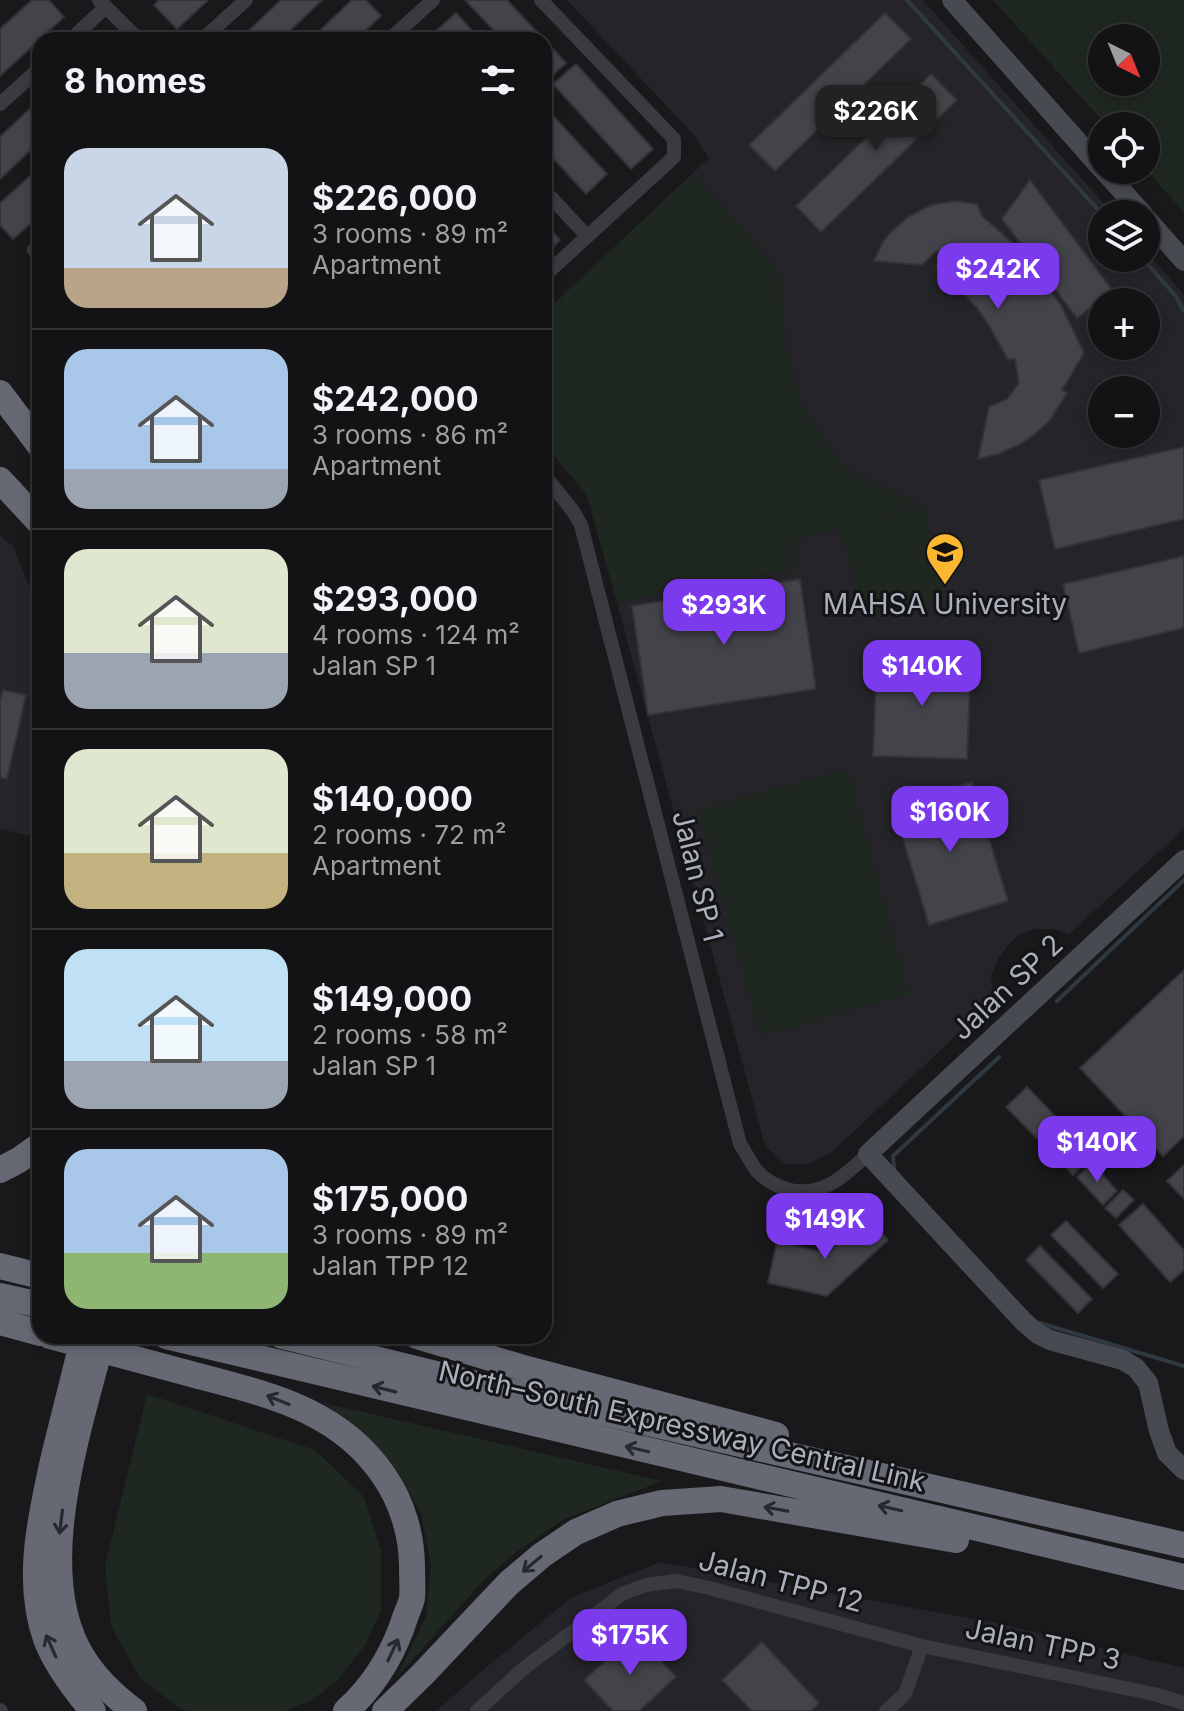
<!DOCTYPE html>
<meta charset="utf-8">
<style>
body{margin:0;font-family:Inter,sans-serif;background:#1c1c1e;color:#f1f3f6;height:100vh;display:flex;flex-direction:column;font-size:30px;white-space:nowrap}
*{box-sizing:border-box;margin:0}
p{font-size:26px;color:#9d9ea0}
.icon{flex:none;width:44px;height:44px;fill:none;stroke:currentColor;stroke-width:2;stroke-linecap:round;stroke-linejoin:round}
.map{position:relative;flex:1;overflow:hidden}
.panel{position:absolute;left:32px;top:32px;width:520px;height:1312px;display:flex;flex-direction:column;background:#131315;border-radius:24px;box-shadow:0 4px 12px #0003,0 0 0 2px #323234}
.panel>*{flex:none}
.needle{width:52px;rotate:137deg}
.controls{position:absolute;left:1088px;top:24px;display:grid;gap:16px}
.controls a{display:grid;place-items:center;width:72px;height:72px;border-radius:50%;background:#131315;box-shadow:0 4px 12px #0003,0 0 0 2px #323234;font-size:40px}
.price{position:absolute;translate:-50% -68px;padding:0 18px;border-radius:16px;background:#7c3aed;color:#fff;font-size:26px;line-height:52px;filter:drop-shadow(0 2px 4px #0008)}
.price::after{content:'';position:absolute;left:50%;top:48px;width:24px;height:18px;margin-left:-12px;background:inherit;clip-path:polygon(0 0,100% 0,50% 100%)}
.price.on{background:#222;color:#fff}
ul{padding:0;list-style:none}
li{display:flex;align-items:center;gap:24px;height:200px;padding:0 32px}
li+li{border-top:2px solid #323234}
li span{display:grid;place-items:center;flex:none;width:224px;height:160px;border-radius:24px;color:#555}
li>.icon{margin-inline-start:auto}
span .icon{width:96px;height:96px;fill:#fffc;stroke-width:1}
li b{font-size:34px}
h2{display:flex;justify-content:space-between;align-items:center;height:96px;padding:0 32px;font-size:34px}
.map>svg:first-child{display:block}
</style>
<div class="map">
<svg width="1184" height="1711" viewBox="0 0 1184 1711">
<rect width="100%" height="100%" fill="#19191c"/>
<!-- built -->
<path fill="#252529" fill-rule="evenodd" d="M 567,0 L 923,0 L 1113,214 L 1102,214 L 1102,258 L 1146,258 L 1146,252 L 1180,290 L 1184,298 L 1184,829 L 1069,934 L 1053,929 L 1035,929 L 1020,934 L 1007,946 L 998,959 L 991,976 L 994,1000 L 832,1152 L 809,1164 L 785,1164 L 765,1146 L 617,603 L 795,570 L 795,541 L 919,504 L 846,469 L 804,410 L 787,354 L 779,272 L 693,173 L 709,158 L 694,135 ZM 1102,302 L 1146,302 L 1146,346 L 1102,346 ZM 1102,390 L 1146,390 L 1146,434 L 1102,434 Z
M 0,536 L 13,546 L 40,613 L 40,838 L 0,829 Z
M 660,1562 L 996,1623 L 1184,1668 L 1184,1711 L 436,1711 L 478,1674 L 572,1597 Z"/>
<!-- green -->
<path fill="#1f2820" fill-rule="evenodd" d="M 993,0 L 1184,0 L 1184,212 L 1146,170 L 1146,126 L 1107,126 ZM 1102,38 L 1146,38 L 1146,82 L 1102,82 Z
M 693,173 L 780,272 L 787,354 L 804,410 L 846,469 L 920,504 L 864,521 L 924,506 L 947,596 L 864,618 L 840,528 L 795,541 L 795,570 L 617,603 L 587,495 L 544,444 L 544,313 Z
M 848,769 L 909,994 L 760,1036 L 698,810 Z
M 147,1394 L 315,1450 L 364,1497 L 381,1551 L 381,1610 L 365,1645 L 338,1680 L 312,1700 L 285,1711 L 188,1711 L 181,1709 L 140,1678 L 111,1626 L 105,1566 Z
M 324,1403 L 662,1481 L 564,1519 L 516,1552 L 483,1581 L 396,1678 L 426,1617 L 431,1563 L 421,1514 L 397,1471 L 373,1442 Z"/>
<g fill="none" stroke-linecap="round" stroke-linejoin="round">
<!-- stream -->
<path stroke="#2e3941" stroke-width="4" d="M 907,0 L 1102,214
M 1142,258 L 1175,295 L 1184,311
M 1057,1001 L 1184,880
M 894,1169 L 893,1156 L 999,1057
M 1040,1323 L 1184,1366"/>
</g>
<!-- building -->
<path fill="#434449" stroke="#333338" stroke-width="2" d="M 32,0 L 49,0 L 64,17 L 0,76 L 0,29 Z
M 159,0 L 208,0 L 177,29 L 154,5 Z
M 281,0 L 322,0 L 280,40 L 239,40 Z
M 352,0 L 366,0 L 381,16 L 355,40 L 310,40 Z
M 465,0 L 507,0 L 566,63 L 544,83 L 544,40 L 503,40 Z
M 456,13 L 481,40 L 445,40 L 436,31 Z
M 885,13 L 911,39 L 775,171 L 749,145 Z
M 576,64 L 653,149 L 631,169 L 553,84 Z
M 931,74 L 957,100 L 821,232 L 796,206 Z
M 40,99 L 40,141 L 0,179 L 0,137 Z
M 544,106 L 607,174 L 586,194 L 544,148 Z
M 40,167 L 40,215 L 13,239 L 0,225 L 0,203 Z
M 1030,180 L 1113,291 L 1077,318 L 1002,219 Z
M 955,201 L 977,204 L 982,216 L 1016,246 L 1033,265 L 1062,307 L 1084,353 L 1062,390 L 1067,393 L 1050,420 L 1034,435 L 1022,443 L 999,454 L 978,459 L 989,407 L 1007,399 L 1019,383 L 1015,359 L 1008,360 L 989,325 L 977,308 L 950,280 L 935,267 L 949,247 L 935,252 L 922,265 L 874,261 L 883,242 L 890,233 L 908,217 L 931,205 Z
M 544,223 L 560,240 L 544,255 Z
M 1184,447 L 1184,519 L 1055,549 L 1039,480 Z
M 1184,556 L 1184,628 L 1079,653 L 1063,584 Z
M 800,579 L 816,689 L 648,715 L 632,606 Z
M 877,656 L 971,659 L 967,759 L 873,756 Z
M 3,690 L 26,695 L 7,779 L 0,777 L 0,701 Z
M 972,782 L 1008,901 L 929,925 L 893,806 Z
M 1184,970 L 1184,1136 L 1163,1156 L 1080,1068 Z
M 1027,1087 L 1093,1155 L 1073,1175 L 1006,1107 Z
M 1092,1163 L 1117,1191 L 1103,1205 L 1077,1177 Z
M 1184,1165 L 1184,1199 L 1167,1181 Z
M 1123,1190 L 1134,1200 L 1116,1218 L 1105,1208 Z
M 1143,1204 L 1184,1250 L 1184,1270 L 1170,1282 L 1119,1225 Z
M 867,1217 L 888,1240 L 827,1296 L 768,1283 L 777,1242 L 828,1253 Z
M 1066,1221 L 1118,1274 L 1103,1288 L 1051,1235 Z
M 1040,1246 L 1092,1299 L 1078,1313 L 1026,1260 Z
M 636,1633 L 676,1677 L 639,1711 L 613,1711 L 584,1680 Z
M 762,1642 L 819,1703 L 811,1711 L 752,1711 L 722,1680 Z"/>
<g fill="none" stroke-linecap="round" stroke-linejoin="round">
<!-- street -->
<path stroke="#3a3b41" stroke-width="14" d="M 99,0 L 139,40
M 541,0 L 674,139 L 674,157 L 544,276
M 204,38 L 246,0
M 70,40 L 106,7
M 389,40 L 433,0
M 0,104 L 40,68
M 544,190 L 587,236
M 34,250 L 40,244
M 544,475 L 573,511 L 581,525 L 740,1144 C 746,1153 751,1163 757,1171 C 766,1181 778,1187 790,1190 C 824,1197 845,1175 868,1154
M 0,1710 L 1,1711
M 477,1711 L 523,1669 L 622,1594 L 646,1585 L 677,1581 L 709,1588 L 922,1646 L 1154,1694 L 1184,1703
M 886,1711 L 905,1694 L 922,1646"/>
<!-- secondary -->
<path stroke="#484a51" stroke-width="20" d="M 952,0 L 1102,169
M 1103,170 L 1143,214
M 1146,218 L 1184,261
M 1184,860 L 868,1154 L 1023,1321 L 1038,1334 L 1050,1340 L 1123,1360 L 1136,1368 L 1148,1383 L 1159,1431 L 1167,1453 L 1184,1470"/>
<!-- highway -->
<path stroke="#666973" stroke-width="26" d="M 0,393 L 40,446
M 0,480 L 40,523
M 0,1170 L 19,1160 L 40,1145
M 0,1266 L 40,1276
M 0,1296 L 40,1305
M 0,1322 L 40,1333
M 50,1336 C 97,1349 144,1361 191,1374 C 265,1394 338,1408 384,1476 C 402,1502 412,1535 412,1567 C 412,1577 413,1588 412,1598 C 411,1603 408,1610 406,1615 C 394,1653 375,1685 346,1711
M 84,1336 C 74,1376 64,1416 54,1456 C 41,1515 25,1580 46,1639 C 56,1665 75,1690 93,1711
M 103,1336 C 80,1427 29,1572 83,1658 C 96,1679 114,1696 134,1711
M 166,1336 L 1184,1577
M 282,1336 L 473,1383 L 1184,1545
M 417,1336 L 520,1367 L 776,1435
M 385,1711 L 422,1675 L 509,1583 L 542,1555 L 576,1532 L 617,1514 L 662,1503 L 721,1499 L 956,1540"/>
</g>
<!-- one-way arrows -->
<defs><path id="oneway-shaft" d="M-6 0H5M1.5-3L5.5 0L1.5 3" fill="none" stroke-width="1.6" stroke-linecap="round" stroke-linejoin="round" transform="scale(2)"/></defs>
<g stroke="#28292e">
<use href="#oneway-shaft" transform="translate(384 1389) rotate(-166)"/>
<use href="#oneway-shaft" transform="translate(278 1400) rotate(-158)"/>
<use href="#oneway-shaft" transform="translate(637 1449) rotate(-167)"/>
<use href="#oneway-shaft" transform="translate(890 1508) rotate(-167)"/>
<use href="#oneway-shaft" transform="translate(776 1509) rotate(-170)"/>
<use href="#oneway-shaft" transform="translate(61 1522) rotate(97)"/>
<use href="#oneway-shaft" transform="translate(532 1564) rotate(140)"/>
<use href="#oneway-shaft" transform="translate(51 1646) rotate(-114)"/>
<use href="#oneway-shaft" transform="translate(393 1650) rotate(-65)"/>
</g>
<!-- icons -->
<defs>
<g id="university-pin" transform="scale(2)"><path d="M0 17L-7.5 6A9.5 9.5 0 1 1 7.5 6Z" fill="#fcb731" stroke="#141417"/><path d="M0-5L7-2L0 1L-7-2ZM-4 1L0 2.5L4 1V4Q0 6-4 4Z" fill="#111"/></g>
</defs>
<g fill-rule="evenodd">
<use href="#university-pin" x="945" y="552"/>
</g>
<g text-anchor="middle" stroke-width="6" stroke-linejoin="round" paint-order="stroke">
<!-- poi labels -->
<g font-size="28" fill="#abb1bc" stroke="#141417">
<text x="945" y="614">MAHSA University</text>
</g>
<!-- street labels -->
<g font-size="28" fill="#abb1bc" stroke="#141417">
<text transform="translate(698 876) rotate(76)" y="10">Jalan SP 1</text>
<text transform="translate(1007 987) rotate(-43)" y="10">Jalan SP 2</text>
<text transform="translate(682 1426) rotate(13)" y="10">North–South Expressway Central Link</text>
<text transform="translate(781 1581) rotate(15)" y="10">Jalan TPP 12</text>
<text transform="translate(1043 1644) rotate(12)" y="10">Jalan TPP 3</text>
</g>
</g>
</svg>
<div class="controls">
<a><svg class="needle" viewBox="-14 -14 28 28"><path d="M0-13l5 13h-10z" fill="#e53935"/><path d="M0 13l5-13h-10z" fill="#9d9ea0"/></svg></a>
<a><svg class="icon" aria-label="locate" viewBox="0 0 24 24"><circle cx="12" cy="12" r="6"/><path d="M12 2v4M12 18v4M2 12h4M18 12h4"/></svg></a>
<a><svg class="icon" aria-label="layers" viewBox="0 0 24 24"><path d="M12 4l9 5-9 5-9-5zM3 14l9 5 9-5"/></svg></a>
<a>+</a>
<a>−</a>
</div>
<b class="price on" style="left:876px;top:153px">$226K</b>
<b class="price" style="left:998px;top:311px">$242K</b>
<b class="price" style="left:724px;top:647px">$293K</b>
<b class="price" style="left:922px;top:708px">$140K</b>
<b class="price" style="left:950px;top:854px">$160K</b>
<b class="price" style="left:1097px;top:1184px">$140K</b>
<b class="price" style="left:825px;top:1261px">$149K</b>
<b class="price" style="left:630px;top:1677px">$175K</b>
<section class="panel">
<h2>8 homes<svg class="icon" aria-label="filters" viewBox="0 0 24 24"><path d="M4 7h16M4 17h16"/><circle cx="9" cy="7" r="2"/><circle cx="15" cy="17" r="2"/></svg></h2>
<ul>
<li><span style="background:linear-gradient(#c9d6e8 75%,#b9a48a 0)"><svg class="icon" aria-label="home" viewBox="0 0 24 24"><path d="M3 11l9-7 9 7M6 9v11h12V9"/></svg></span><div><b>$226,000</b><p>3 rooms · 89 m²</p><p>Apartment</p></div></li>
<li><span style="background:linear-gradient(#a9c7e8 75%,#9aa5b1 0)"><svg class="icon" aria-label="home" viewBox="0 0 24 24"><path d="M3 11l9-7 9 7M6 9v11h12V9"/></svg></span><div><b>$242,000</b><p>3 rooms · 86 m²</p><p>Apartment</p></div></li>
<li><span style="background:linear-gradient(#dfe7d0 65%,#9aa5b1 0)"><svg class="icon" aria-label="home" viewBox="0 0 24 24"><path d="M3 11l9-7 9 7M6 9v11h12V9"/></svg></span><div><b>$293,000</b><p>4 rooms · 124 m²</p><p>Jalan SP 1</p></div></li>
<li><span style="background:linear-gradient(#dfe7d0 65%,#c2b280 0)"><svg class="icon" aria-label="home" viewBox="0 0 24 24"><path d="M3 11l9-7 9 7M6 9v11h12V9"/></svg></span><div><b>$140,000</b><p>2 rooms · 72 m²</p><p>Apartment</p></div></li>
<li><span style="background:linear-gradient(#bfe0f5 70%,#9aa5b1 0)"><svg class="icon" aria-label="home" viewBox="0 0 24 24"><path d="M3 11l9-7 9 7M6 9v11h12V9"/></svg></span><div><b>$149,000</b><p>2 rooms · 58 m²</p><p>Jalan SP 1</p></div></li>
<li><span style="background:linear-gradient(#a9c7e8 65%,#8fb573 0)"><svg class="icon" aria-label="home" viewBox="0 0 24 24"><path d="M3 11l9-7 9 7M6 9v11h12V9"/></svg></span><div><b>$175,000</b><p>3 rooms · 89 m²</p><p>Jalan TPP 12</p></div></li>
</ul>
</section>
</div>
